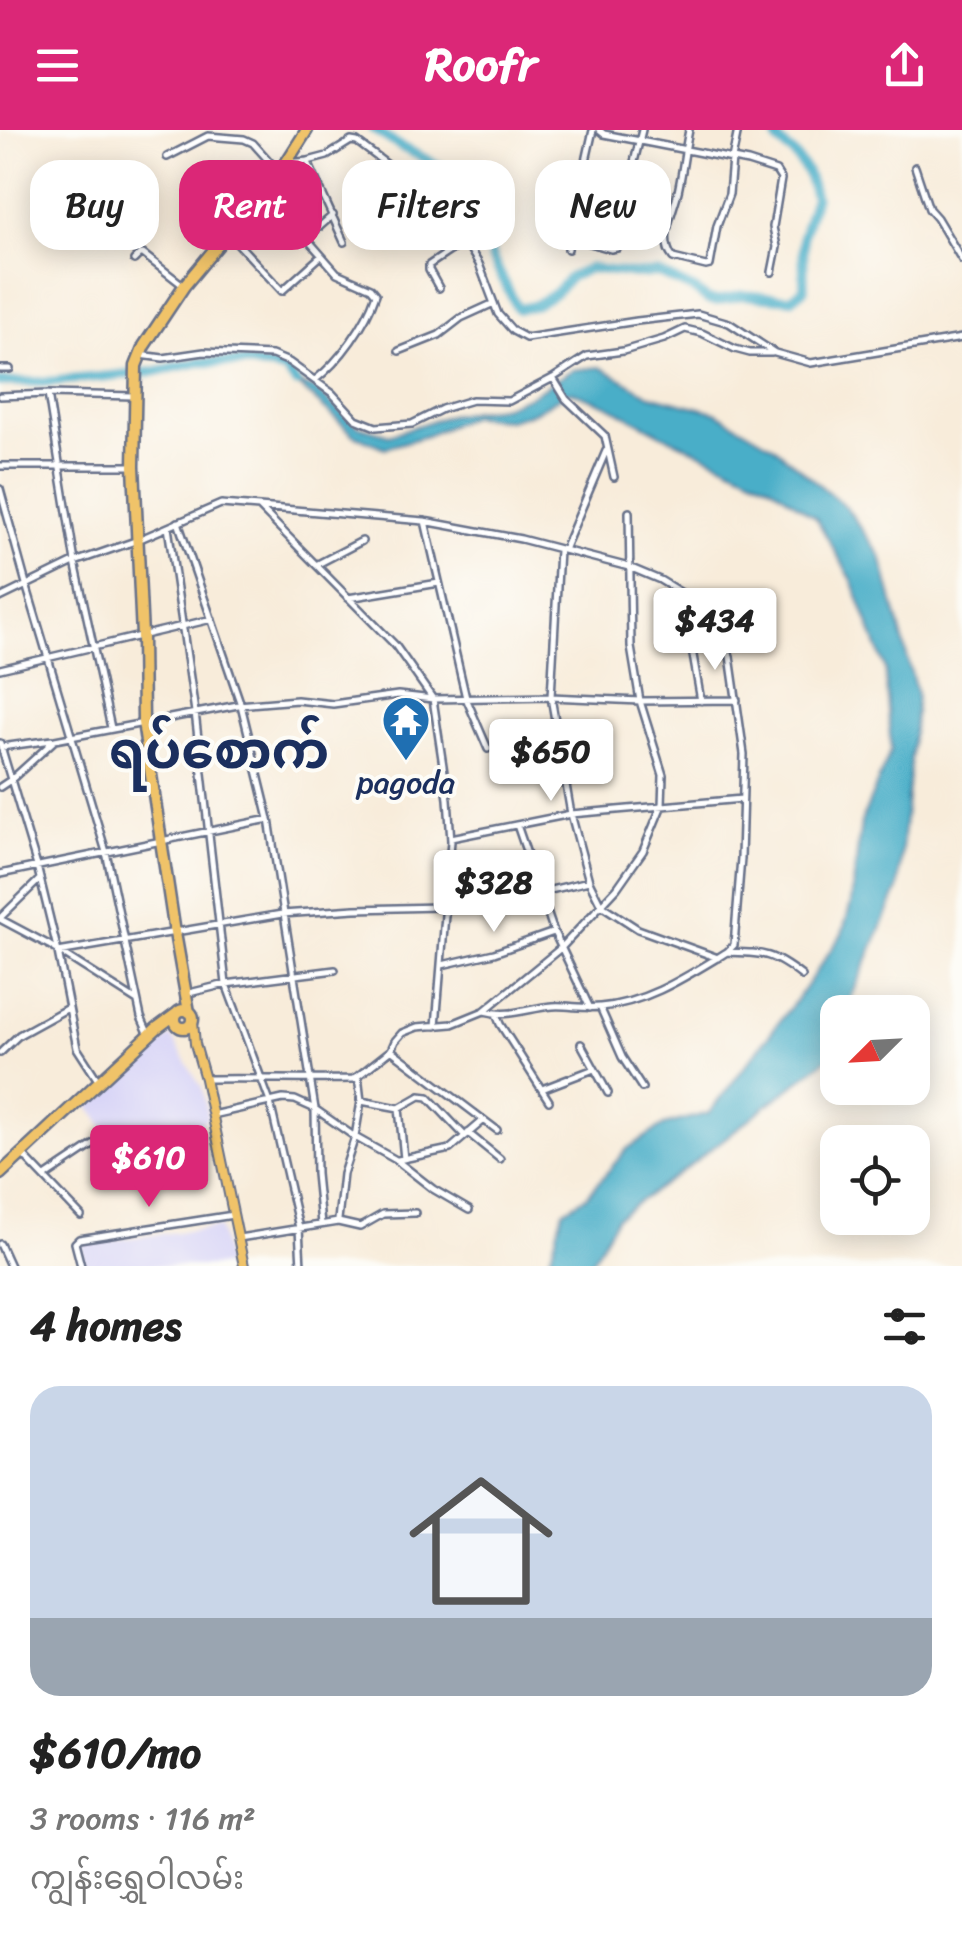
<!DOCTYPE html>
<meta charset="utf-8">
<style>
body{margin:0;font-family:Sriracha,"Noto Sans Myanmar",sans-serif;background:#f6f6f6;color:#222;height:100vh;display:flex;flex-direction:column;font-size:38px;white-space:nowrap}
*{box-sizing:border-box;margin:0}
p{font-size:32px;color:#767676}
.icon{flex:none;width:55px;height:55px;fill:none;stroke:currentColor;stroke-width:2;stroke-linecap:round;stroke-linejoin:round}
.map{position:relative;height:1136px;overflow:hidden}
.details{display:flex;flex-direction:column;background:#fff;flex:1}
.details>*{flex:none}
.top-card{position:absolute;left:30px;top:30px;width:902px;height:90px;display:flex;gap:20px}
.needle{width:65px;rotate:246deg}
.fabs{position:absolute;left:820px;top:865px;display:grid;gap:20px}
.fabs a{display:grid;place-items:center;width:110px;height:110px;border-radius:20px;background:#fff;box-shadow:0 5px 25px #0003;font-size:50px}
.price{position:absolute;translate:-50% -85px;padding:0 22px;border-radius:10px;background:#fff;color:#222;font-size:32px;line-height:65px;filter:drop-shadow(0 2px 5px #0008)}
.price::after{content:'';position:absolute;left:50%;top:60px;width:30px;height:22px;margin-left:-15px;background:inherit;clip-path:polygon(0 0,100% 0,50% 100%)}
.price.on{background:#db2777;color:#fff}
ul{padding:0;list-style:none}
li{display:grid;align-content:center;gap:20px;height:530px;padding:0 30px}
li span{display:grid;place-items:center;height:310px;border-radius:30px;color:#555}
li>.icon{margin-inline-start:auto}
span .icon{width:180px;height:180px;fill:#fffc;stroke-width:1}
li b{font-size:42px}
h2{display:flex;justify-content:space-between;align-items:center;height:120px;padding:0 30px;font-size:42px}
.tag{padding:0 35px;border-radius:30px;background:#fff;box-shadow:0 5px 25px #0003;font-size:35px;line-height:90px}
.tag.on{background:#db2777;color:#fff}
header{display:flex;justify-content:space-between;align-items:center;height:130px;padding:0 30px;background:#db2777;color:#fff;font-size:45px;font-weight:800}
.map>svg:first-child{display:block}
</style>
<header><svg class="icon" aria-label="menu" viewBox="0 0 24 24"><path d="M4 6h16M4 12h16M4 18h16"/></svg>Roofr<svg class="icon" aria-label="share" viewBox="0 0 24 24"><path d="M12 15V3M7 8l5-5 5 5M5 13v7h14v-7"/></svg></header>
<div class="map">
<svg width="962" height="1136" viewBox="0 0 962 1136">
<rect width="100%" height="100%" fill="#fdfcf7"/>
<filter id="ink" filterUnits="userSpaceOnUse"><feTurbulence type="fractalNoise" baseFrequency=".01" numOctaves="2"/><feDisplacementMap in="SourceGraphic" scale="20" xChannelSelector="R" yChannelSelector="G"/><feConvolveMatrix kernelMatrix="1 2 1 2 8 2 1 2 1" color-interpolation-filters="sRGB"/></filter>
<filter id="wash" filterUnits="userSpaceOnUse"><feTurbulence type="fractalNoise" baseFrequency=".0048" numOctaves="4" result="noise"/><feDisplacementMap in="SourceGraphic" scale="40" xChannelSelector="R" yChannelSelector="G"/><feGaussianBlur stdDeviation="2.25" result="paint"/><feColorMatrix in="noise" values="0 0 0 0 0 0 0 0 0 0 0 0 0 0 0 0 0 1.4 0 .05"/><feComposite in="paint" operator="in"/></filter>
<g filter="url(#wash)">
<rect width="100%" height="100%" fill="#f8ecda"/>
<!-- built -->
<path fill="#d9d6f7" d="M 171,906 L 202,958 L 208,988 L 137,1045 L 87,973 Z
M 219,1097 L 228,1136 L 85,1136 L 80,1114 Z"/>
<!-- water -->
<path fill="#48aec8" stroke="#326e93" stroke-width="2.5" d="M 600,237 L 650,265 L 715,282 L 773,316 L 846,377 L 881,426 L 917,565 L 898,759 L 845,882 L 838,882 L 837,905 L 831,926 L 685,1039 L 617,1087 L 589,1136 L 548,1136 L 563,1081 L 587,1066 L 627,1019 L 664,995 L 709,983 L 800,865 L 842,804 L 851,773 L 861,692 L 891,620 L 885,538 L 852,450 L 816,388 L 770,355 L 667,307 L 607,275 L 570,261 L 532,283 L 508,290 L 472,286 L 426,306 L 385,318 L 354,305 L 296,253 L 315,259 L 358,296 L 389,305 L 450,285 L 505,276 L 530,266 L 572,240 Z"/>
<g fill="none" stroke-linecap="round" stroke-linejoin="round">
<!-- river -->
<path stroke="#48aec8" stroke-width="10" d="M 374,0 L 403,18 L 452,42 L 449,45 L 483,88 L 492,128 L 518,179 L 533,176 L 555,163 L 570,147 L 590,138 L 635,144 L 658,143 L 695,160 L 708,170 L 717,171 L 742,165 L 791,169 L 804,159 L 803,106 L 815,67 L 807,42 L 793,23 L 778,11 L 776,0
M 0,252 L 46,252 L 152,242 L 200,232 L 247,233 L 285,240 L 296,253"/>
</g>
</g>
<g filter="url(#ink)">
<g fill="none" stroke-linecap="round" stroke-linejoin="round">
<!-- street casing -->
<g stroke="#687189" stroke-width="10">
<path id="street" d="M 599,0 L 604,4 L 748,32 L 776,41 L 781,49 L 773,97 L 777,117 L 772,142
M 689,0 C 685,19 683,38 679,57 C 675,80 657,108 673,128 L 706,136 L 710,135 L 717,96 L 729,64 L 732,29 L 738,0
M 167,27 L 208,6 L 244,9 L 253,13 L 278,41
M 308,32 L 344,112
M 288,33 L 308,31 L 327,26 L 351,11 L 357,12 L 444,77 L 479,134 L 498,184 L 513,201 L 526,208 L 637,191 L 698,184 L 729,193 L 775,223 L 811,233 L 962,208
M 915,37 L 929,79 L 937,88 L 962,130
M 228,103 L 282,161 L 321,126
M 569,107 L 611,119 L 617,118 L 618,96 L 642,0
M 568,119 L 569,107 L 593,0
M 134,130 L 140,124 L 143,124 L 184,156
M 439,158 L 429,140 L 429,135 L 465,111
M 399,221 L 439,205 L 461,188 L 494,173
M 140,225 L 163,228 L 204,222 L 272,225 L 289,232 L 332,263 L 356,289 L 376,297 L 412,294 L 442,279 L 472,270 L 509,271 L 553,248 L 587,226 L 623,221 L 664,209 L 685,199 L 702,203 L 735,219 L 750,223 L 772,223
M 0,239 L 10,239
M 553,248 L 566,269 L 605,306 L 614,347
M 315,250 C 340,231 366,194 376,164 L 371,158 L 337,143 L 309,111 L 309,106 L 333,85
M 48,264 L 75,432 L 111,598
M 0,266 L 48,264 L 134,266
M 0,336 L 132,336
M 0,359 L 28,461 L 106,722 L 141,887 L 149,905
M 259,377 L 424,391 L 521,409 L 629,437 L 660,450 L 698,473 L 720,501 L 730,526 L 744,624 L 741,728 L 734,815 L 727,822 C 687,846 647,873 600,877 C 584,879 568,875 553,876 C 527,878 511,888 484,881
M 425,391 L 466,568 L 488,619
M 178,392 L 241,575 L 269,689 L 315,979 L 316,1044 L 321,1094
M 168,397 L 195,582 L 226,854 L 270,972 L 299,1098 L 301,1136
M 559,420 L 551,567 L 571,684 L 589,751 L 601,775 L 638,799 L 718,828
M 564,420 L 606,321
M 316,435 L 362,411
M 0,468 L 72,433 L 138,410 L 221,374 L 259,377 L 395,515 L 433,569 L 448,669 L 451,711 L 436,896
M 348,468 L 439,453
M 690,508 L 701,571
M 0,539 L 212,489
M 0,613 L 37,736 L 58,822 L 77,918 L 99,952
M 1,617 L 52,610
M 0,657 L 12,649 L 55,610 L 238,575 L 297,570 L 333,574 L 398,565 L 433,569 L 551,567 L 640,571 L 737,570
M 517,695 L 554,802 L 590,878
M 451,708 L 571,684 L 742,669
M 0,744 L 269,689
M 0,788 L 40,749
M 0,789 L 49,815 L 137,871
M 58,822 L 282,784 L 355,779 L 482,776 L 589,751
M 727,822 C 764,823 771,822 802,846
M 442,835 L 494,823 L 554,802
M 185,864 L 226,854 L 335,840
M 600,877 L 622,927 L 642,958
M 496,884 L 500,894 L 549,971
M 581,914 L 608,963
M 391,920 L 497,1000
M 0,923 L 19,905 L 68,878
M 205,949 C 254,948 303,950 353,949 L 358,946 L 391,920 L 395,911 L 402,903 L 417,897 L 452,894 L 484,881 L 562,817 L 617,758 L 643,721 L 662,675 L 663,645 L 640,571 L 631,517 L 629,382
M 542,959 L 594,939
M 361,971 L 399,978 L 420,966 L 428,967 L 465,1006
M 399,978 L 404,1029
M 212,985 L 283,969 L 295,970 L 315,979 L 355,1007 L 396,1030 L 433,1059 L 469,1080
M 468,1003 L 500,1029
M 22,1024 L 81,1086
M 398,1030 L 450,1019 L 484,990
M 45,1047 L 108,1005
M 338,1090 L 343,1044 L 355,1007 L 361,971 L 358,946
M 239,1108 L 338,1092 L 360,1097 L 383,1084 L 415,1083
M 0,1114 L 10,1136
M 81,1136 L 75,1113 L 79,1109 L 233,1085"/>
</g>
<!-- primary casing -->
<g stroke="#687189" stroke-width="12">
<path id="primary" d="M 193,892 L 195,914 L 205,949 L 244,1136"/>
</g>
<!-- highway casing -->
<g stroke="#687189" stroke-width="15">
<path id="highway" d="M175 889a9 9 0 1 1 18 0a9 9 0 1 1-18 0Z
M 189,882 L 175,803 L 143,592 L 142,506 L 134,336 L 136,236 L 144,216 L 184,156 L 286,33 L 307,0
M 0,1044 L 157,898 L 176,884"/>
</g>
<!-- street -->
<use href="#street" stroke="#fff" stroke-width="5"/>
<!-- primary -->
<use href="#primary" stroke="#f0c369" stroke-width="8"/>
<!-- highway -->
<use href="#highway" stroke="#f0c369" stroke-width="10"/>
</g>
</g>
<!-- icons -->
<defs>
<g id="temple-pin" transform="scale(2.5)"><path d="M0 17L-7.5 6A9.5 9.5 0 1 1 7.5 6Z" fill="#1f6fb2" stroke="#fdfcf7"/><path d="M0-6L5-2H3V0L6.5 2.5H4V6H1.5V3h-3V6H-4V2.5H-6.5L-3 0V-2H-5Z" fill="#fff"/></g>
</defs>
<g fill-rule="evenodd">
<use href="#temple-pin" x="406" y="590"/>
</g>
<g text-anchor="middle" stroke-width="8" stroke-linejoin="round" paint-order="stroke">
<!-- poi labels -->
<g font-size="32" fill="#1b2f5e" stroke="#fdfcf7">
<text x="406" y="663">pagoda</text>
</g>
<!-- town labels -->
<g font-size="52" font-weight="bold" fill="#1b2f5e" stroke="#fdfcf7">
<text x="219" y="638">ရပ်စောက်</text>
</g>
</g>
</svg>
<div class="fabs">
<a><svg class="needle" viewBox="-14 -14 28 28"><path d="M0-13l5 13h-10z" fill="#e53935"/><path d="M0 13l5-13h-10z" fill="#767676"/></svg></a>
<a><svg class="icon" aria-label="locate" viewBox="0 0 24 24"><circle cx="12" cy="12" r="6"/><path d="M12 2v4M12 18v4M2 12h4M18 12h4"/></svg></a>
</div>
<b class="price" style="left:715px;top:543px">$434</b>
<b class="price" style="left:551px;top:674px">$650</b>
<b class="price" style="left:494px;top:805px">$328</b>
<b class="price on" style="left:149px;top:1080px">$610</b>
<div class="top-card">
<a class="tag">Buy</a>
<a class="tag on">Rent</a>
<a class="tag">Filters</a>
<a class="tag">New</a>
</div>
</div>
<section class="details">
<h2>4 homes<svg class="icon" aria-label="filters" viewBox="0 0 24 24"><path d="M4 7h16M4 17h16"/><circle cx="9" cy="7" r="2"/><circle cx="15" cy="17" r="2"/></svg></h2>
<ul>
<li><span style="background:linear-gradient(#c9d6e8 75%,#9aa5b1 0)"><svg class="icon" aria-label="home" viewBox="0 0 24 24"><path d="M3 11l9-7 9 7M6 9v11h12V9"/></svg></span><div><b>$610/mo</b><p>3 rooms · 116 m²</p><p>ကျွန်းရွှေဝါလမ်း</p></div></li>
</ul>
</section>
